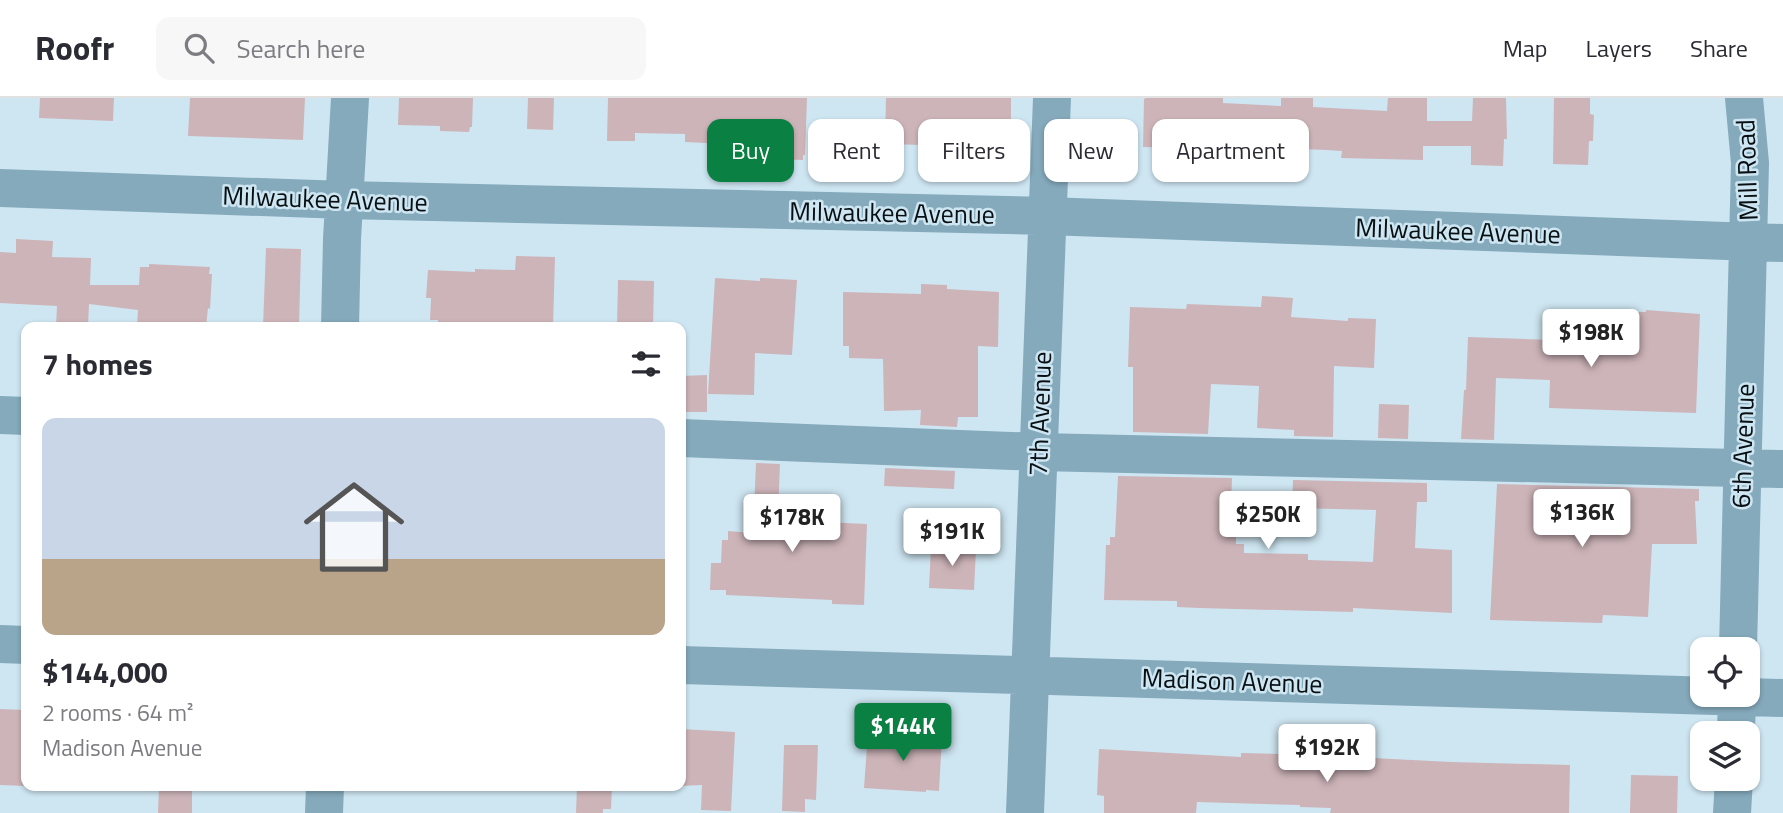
<!DOCTYPE html>
<meta charset="utf-8">
<style>
body{margin:0;font-family:"Titillium Web",sans-serif;background:#f7f7f7;color:#2b2b33;height:100vh;display:flex;flex-direction:column;font-size:26px;white-space:nowrap}
*{box-sizing:border-box;margin:0}
p{font-size:23px;color:#7c7c81}
.icon{flex:none;width:38px;height:38px;fill:none;stroke:currentColor;stroke-width:2;stroke-linecap:round;stroke-linejoin:round}
.map{position:relative;flex:1;overflow:hidden}
.drawer{position:absolute;left:21px;top:224px;width:665px;height:469px;display:flex;flex-direction:column;background:#fff;border-radius:14px;box-shadow:0 2px 5px #0004}
.drawer>*{flex:none}
.guide{position:absolute;left:707px;top:21px;width:665px;height:63px;display:flex;gap:14px}
.fabs{position:absolute;left:1690px;top:539px;display:grid;gap:14px}
.fabs a{display:grid;place-items:center;width:70px;height:70px;border-radius:14px;background:#fff;box-shadow:0 2px 5px #0004;font-size:35px}
.price{position:absolute;translate:-50% -60px;padding:0 16px;border-radius:7px;background:#fff;color:#222;font-size:23px;line-height:46px;filter:drop-shadow(0 2px 4px #0008)}
.price::after{content:'';position:absolute;left:50%;top:42px;width:21px;height:16px;margin-left:-10px;background:inherit;clip-path:polygon(0 0,100% 0,50% 100%)}
.price.selected{background:#0b8043;color:#fff}
ul{padding:0;list-style:none}
li{display:grid;align-content:center;gap:14px;height:371px;padding:0 21px}
li+li{border-top:2px solid #e1e1e2}
li span{display:grid;place-items:center;height:217px;border-radius:14px;color:#555}
li>.icon{margin-inline-start:auto}
span .icon{width:126px;height:126px;fill:#fffc;stroke-width:1}
li b{font-size:30px}
h2{display:flex;justify-content:space-between;align-items:center;height:84px;padding:0 21px;font-size:30px}
.tag{padding:0 24px;border-radius:14px;background:#fff;box-shadow:0 2px 5px #0004;font-size:24px;line-height:63px}
.tag.selected{background:#0b8043;color:#fff}
header{display:flex;align-items:center;gap:42px;box-sizing:border-box;height:98px;padding:0 35px;background:#fff;border-bottom:2px solid #e1e1e2}
header strong{font-size:33px}
nav{display:flex;gap:38px;margin-inline-start:auto;font-size:24px}
.search{width:490px;height:63px;background:#f7f7f7;display:flex;align-items:center;gap:18px;box-sizing:border-box;padding:0 24px;border-radius:14px;color:#7c7c81;font-size:26px}
.map>svg:first-child{display:block}
</style>
<header>
<strong>Roofr</strong>
<div class="search"><svg class="icon" aria-label="search" viewBox="0 0 24 24"><circle cx="10" cy="10" r="6"/><path d="M15 15l6 6"/></svg>Search here</div>
<nav><a>Map</a><a>Layers</a><a>Share</a></nav>
</header>
<div class="map">
<svg width="1783" height="715" viewBox="0 0 1783 715">
<rect width="100%" height="100%" fill="#cee6f2"/>
<!-- building -->
<path fill="#cdb4b9" d="M 40,0 L 114,0 L 113,23 L 39,20 Z
M 190,0 L 305,0 L 303,42 L 188,38 Z
M 399,0 L 473,0 L 472,29 L 470,29 L 469,34 L 440,33 L 440,28 L 398,27 Z
M 528,0 L 554,0 L 553,32 L 527,31 Z
M 608,0 L 807,0 L 805,57 L 803,57 L 803,62 L 772,61 L 772,57 L 725,55 L 725,46 L 685,44 L 685,36 L 635,35 L 635,43 L 607,43 Z
M 886,0 L 1011,0 L 1011,49 L 970,48 L 969,56 L 923,55 L 924,47 L 885,46 Z
M 1146,0 L 1223,0 L 1223,5 L 1281,8 L 1281,0 L 1313,0 L 1313,9 L 1387,13 L 1388,0 L 1427,0 L 1427,23 L 1472,23 L 1473,0 L 1506,0 L 1507,41 L 1504,41 L 1503,68 L 1471,67 L 1471,48 L 1423,48 L 1423,62 L 1341,60 L 1342,53 L 1326,52 L 1250,49 L 1250,54 L 1186,52 L 1186,50 L 1143,49 L 1144,1 Z
M 1554,0 L 1590,0 L 1590,16 L 1594,17 L 1593,43 L 1589,43 L 1588,67 L 1553,66 Z
M 16,141 L 53,143 L 52,159 L 91,160 L 90,187 L 139,187 L 140,169 L 149,169 L 149,166 L 210,169 L 209,176 L 212,176 L 210,211 L 208,210 L 206,229 L 137,229 L 138,212 L 89,206 L 88,229 L 56,229 L 57,208 L 0,205 L 0,154 L 16,155 Z
M 266,150 L 301,151 L 299,229 L 263,229 Z
M 516,158 L 555,159 L 553,229 L 438,229 L 438,222 L 430,222 L 431,200 L 426,200 L 428,172 L 475,174 L 475,171 L 515,172 Z
M 715,180 L 760,183 L 760,180 L 797,182 L 792,257 L 755,255 L 754,297 L 708,296 Z
M 618,182 L 654,183 L 653,229 L 617,229 Z
M 921,186 L 947,187 L 947,191 L 999,194 L 998,249 L 978,248 L 978,319 L 958,319 L 957,329 L 920,327 L 921,312 L 884,313 L 883,261 L 849,260 L 849,248 L 843,248 L 843,194 L 921,196 Z
M 1262,198 L 1293,200 L 1291,219 L 1348,223 L 1348,220 L 1376,221 L 1374,270 L 1334,268 L 1333,339 L 1294,338 L 1294,332 L 1257,330 L 1259,288 L 1211,286 L 1208,336 L 1133,334 L 1133,269 L 1128,269 L 1130,209 L 1186,211 L 1187,206 L 1261,209 Z
M 1646,212 L 1700,216 L 1696,315 L 1549,310 L 1550,282 L 1496,280 L 1494,342 L 1461,341 L 1464,292 L 1466,292 L 1468,239 L 1552,242 L 1552,231 L 1634,234 L 1635,214 L 1646,214 Z
M 707,277 L 707,314 L 681,314 L 681,278 Z
M 1379,306 L 1409,307 L 1408,341 L 1378,340 Z
M 756,365 L 780,366 L 778,415 L 801,416 L 800,423 L 867,426 L 864,507 L 832,506 L 832,502 L 726,497 L 726,492 L 710,492 L 711,465 L 721,465 L 722,442 L 728,442 L 728,433 L 753,435 Z
M 885,370 L 955,373 L 954,391 L 884,388 Z
M 1118,378 L 1232,380 L 1230,436 L 1236,436 L 1236,446 L 1244,446 L 1244,455 L 1308,456 L 1308,462 L 1373,464 L 1376,412 L 1292,410 L 1293,382 L 1427,385 L 1427,404 L 1417,404 L 1415,450 L 1452,452 L 1452,515 L 1353,510 L 1353,514 L 1199,510 L 1177,509 L 1177,503 L 1104,502 L 1106,447 L 1110,447 L 1110,439 L 1115,439 Z
M 1497,386 L 1699,391 L 1699,403 L 1695,403 L 1697,446 L 1652,446 L 1648,519 L 1603,517 L 1602,525 L 1490,522 Z
M 931,449 L 976,451 L 974,492 L 929,490 Z
M 0,611 L 26,612 L 26,688 L 0,687 Z
M 681,631 L 735,634 L 731,713 L 701,712 L 702,687 L 681,688 Z
M 868,635 L 942,639 L 939,693 L 926,692 L 926,694 L 864,690 Z
M 784,647 L 818,647 L 816,702 L 805,701 L 805,714 L 782,713 Z
M 1099,651 L 1241,659 L 1241,655 L 1314,657 L 1451,664 L 1570,667 L 1569,715 L 1330,715 L 1331,710 L 1300,709 L 1300,707 L 1197,704 L 1196,715 L 1104,715 L 1104,698 L 1097,697 Z
M 1631,677 L 1678,678 L 1677,715 L 1630,715 Z
M 159,688 L 192,688 L 192,715 L 158,715 Z
M 577,688 L 612,688 L 611,711 L 603,711 L 603,715 L 576,715 Z"/>
<g fill="none" stroke-linecap="round" stroke-linejoin="round">
<!-- minor -->
<path stroke="#85aabc" stroke-width="38" d="M 0,90 L 344,102 L 1047,118 L 1783,145
M 340,229 L 342,141 L 350,0
M 0,317 L 26,318
M 681,340 L 1039,354 L 1783,371
M 0,546 L 26,547
M 1738,551 L 1750,65 L 1744,0
M 681,567 L 1783,600
M 1736,635 L 1737,597
M 324,715 L 325,688
M 1025,715 L 1052,0
M 1732,715 L 1734,681"/>
</g>
<g text-anchor="middle" stroke-width="5" stroke-linejoin="round" paint-order="stroke">
<!-- street labels -->
<g font-size="26" fill="#081014" stroke="#cee6f2">
<text transform="translate(1747 72) rotate(-92)" y="9">Mill Road</text>
<text transform="translate(325 101) rotate(2)" y="9">Milwaukee Avenue</text>
<text transform="translate(892 115) rotate(1)" y="9">Milwaukee Avenue</text>
<text transform="translate(1458 133) rotate(2)" y="9">Milwaukee Avenue</text>
<text transform="translate(1040 316) rotate(-88)" y="9">7th Avenue</text>
<text transform="translate(1743 348) rotate(-88)" y="9">6th Avenue</text>
<text transform="translate(1232 583) rotate(2)" y="9">Madison Avenue</text>
</g>
</g>
</svg>
<div class="fabs">
<a><svg class="icon" aria-label="locate" viewBox="0 0 24 24"><circle cx="12" cy="12" r="6"/><path d="M12 2v4M12 18v4M2 12h4M18 12h4"/></svg></a>
<a><svg class="icon" aria-label="layers" viewBox="0 0 24 24"><path d="M12 4l9 5-9 5-9-5zM3 14l9 5 9-5"/></svg></a>
</div>
<b class="price" style="left:1591px;top:271px">$198K</b>
<b class="price" style="left:1582px;top:451px">$136K</b>
<b class="price" style="left:1268px;top:453px">$250K</b>
<b class="price" style="left:792px;top:456px">$178K</b>
<b class="price" style="left:952px;top:470px">$191K</b>
<b class="price selected" style="left:903px;top:665px">$144K</b>
<b class="price" style="left:1327px;top:686px">$192K</b>
<div class="guide">
<a class="tag selected">Buy</a>
<a class="tag">Rent</a>
<a class="tag">Filters</a>
<a class="tag">New</a>
<a class="tag">Apartment</a>
</div>
<section class="drawer">
<h2>7 homes<svg class="icon" aria-label="filters" viewBox="0 0 24 24"><path d="M4 7h16M4 17h16"/><circle cx="9" cy="7" r="2"/><circle cx="15" cy="17" r="2"/></svg></h2>
<ul>
<li><span style="background:linear-gradient(#c9d6e8 65%,#b9a48a 0)"><svg class="icon" aria-label="home" viewBox="0 0 24 24"><path d="M3 11l9-7 9 7M6 9v11h12V9"/></svg></span><div><b>$144,000</b><p>2 rooms · 64 m²</p><p>Madison Avenue</p></div></li>
</ul>
</section>
</div>
